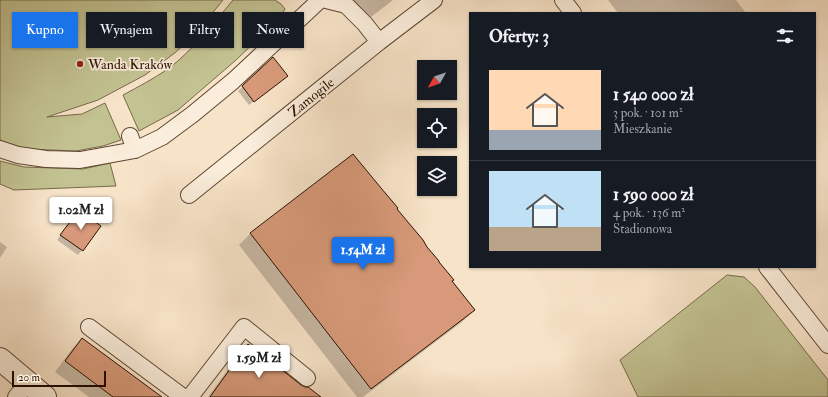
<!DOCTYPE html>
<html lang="pl">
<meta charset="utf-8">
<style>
body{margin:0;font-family:"IM FELL Double Pica",serif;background:#242831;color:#f1f3f6;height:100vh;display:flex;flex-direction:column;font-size:15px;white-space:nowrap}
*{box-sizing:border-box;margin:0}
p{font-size:13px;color:#9ea1a6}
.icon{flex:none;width:22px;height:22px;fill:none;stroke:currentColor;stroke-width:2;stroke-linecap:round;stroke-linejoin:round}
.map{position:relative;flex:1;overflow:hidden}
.details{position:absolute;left:469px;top:12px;width:347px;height:256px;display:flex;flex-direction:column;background:#171b24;border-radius:0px;box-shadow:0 1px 3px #0004}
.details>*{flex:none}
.guide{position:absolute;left:12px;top:12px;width:380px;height:36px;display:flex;gap:8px}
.needle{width:26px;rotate:230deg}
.controls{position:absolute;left:417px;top:60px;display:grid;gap:8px}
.controls a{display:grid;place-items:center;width:40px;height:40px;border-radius:0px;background:#171b24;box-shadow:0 1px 3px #0004;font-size:20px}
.scale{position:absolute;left:12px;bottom:10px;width:94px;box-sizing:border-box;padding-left:4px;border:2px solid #2b1200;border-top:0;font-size:11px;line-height:14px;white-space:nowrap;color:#2b1200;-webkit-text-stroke:3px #faeddb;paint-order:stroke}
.price{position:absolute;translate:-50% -34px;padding:0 9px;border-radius:4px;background:#fff;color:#222;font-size:13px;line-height:26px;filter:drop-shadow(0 1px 2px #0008)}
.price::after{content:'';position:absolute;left:50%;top:24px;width:12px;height:9px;margin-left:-6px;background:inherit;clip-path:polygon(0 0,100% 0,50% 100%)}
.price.selected{background:#1a73e8;color:#fff}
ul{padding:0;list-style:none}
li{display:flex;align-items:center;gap:12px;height:100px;padding:0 20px}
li+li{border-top:1px solid #363941}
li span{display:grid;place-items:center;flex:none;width:112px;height:80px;border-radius:0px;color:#555}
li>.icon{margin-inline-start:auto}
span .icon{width:48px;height:48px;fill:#fffc;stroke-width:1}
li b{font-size:17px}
h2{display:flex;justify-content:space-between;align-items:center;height:48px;padding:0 20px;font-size:17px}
.chip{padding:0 14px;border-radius:0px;background:#171b24;box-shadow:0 1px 3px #0004;font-size:14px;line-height:36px}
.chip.selected{background:#1a73e8;color:#fff}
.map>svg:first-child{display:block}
</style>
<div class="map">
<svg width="828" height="397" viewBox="0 0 828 397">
<rect width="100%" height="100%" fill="#f7e3c8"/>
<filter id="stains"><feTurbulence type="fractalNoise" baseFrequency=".005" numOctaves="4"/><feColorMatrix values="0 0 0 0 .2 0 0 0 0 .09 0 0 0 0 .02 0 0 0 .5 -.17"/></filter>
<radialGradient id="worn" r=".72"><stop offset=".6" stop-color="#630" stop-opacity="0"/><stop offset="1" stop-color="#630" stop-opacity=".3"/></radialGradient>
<!-- green -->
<path fill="#c3c292" stroke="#776a49" d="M 0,0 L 223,0 L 198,31 L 176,52 L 145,75 L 98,100 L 47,117 L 82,114 L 105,103 L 121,140 L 103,146 L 76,151 L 28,149 L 12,146 L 0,140 Z
M 233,0 L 275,0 L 281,4 L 285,9 L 278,20 L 236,60 L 178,110 L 139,131 L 123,95 C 138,87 153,79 168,69 C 193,50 213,24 233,0 Z
M 0,161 L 24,167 L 52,168 L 83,169 L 110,163 L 116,186 L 14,190 L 0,184 Z
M 727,275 L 744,277 L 755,287 L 828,380 L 828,397 L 638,397 L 620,360 Z"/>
<!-- shadow -->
<path fill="#0003" d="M 353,0 L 393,0 L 362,24 L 346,8 Z
M 608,0 L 736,0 L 746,13 L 618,13 Z
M 273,58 L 282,80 L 249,105 L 238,91 Z
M 396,209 L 474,310 L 462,322 L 363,397 L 357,397 L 239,245 L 251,233 Z
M 79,212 L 82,250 L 78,255 L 57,240 L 74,216 Z
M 0,242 L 7,247 L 0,258 Z
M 82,339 L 143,397 L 89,397 L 55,372 L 72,349 Z
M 248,346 L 300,386 L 319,397 L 208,397 L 237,357 Z"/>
<!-- building -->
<path fill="#d79979" stroke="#2b1200" d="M 273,57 L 288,76 L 254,102 L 242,86 Z
M 353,154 L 381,188 L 398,208 L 397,209 L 423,240 L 427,247 L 439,261 L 439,262 L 454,280 L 452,281 L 475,310 L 371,389 L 250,233 Z
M 79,210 L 101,226 L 83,251 L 60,235 Z
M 82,338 L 162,397 L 113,397 L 65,361 Z
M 248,344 L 267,358 L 301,385 L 305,387 L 308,387 L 321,397 L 210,397 Z"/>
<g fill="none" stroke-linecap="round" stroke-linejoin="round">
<!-- service casing -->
<g stroke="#5e4632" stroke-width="18">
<path id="service" d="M 326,0 L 346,5 L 365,24 L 379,42
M 563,0 L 573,13
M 130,136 L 135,150 L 162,137 L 193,114 L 233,81 L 320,0
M 0,149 L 18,155 L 46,159 L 80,160 L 135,150
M 189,195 L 379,42 L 434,0
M 767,267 L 828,345
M 89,327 L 183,397
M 16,397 L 28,383
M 190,397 L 244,327 L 307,378"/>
</g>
<!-- minor casing -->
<g stroke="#5e4632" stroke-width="24">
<path id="minor" d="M 0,359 L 45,397"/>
</g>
<!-- service -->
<use href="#service" stroke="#faeddb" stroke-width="16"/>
<!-- minor -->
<use href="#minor" stroke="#faeddb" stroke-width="22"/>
</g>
<!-- markers -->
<circle fill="#8f2418" stroke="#faeddb" stroke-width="1.5" cx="80" cy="64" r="4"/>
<g text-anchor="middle" stroke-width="3.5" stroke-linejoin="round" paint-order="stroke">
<!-- poi labels -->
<g font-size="14" fill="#2b1200" stroke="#faeddb" text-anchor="start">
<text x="88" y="69">Wanda Kraków</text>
</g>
<!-- street labels -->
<g font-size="14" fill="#2b1200" stroke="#faeddb">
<text transform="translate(311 97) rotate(-39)" y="5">Zamogile</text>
</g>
</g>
<rect width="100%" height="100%" filter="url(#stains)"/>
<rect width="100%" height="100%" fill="url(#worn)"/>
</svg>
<div class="controls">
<a><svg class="needle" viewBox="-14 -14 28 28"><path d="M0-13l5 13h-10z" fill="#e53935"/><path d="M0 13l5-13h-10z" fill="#9ea1a6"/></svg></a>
<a><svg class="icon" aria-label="locate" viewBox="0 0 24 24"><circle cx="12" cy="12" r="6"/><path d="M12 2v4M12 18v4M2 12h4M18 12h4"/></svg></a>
<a><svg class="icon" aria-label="layers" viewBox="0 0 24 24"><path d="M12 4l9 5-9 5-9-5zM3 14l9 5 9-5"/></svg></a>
</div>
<div class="scale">20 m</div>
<b class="price" style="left:81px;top:231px">1.02M zł</b>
<b class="price selected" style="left:363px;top:271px">1.54M zł</b>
<b class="price" style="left:259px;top:379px">1.59M zł</b>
<div class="guide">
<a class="chip selected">Kupno</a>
<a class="chip">Wynajem</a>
<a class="chip">Filtry</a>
<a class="chip">Nowe</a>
</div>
<section class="details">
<h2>Oferty: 3<svg class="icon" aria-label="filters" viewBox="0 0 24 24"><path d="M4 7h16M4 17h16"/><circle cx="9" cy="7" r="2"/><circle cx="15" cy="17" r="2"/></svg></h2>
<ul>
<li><span style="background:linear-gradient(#ffd9b3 75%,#9aa5b1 0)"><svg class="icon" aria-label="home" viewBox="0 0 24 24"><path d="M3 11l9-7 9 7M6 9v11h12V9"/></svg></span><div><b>1 540 000 zł</b><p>3 pok. · 101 m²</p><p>Mieszkanie</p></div></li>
<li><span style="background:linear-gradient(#bfe0f5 70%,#b9a48a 0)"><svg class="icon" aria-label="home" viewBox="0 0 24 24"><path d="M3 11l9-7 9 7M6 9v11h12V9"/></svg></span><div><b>1 590 000 zł</b><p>4 pok. · 136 m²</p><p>Stadionowa</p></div></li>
</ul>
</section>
</div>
